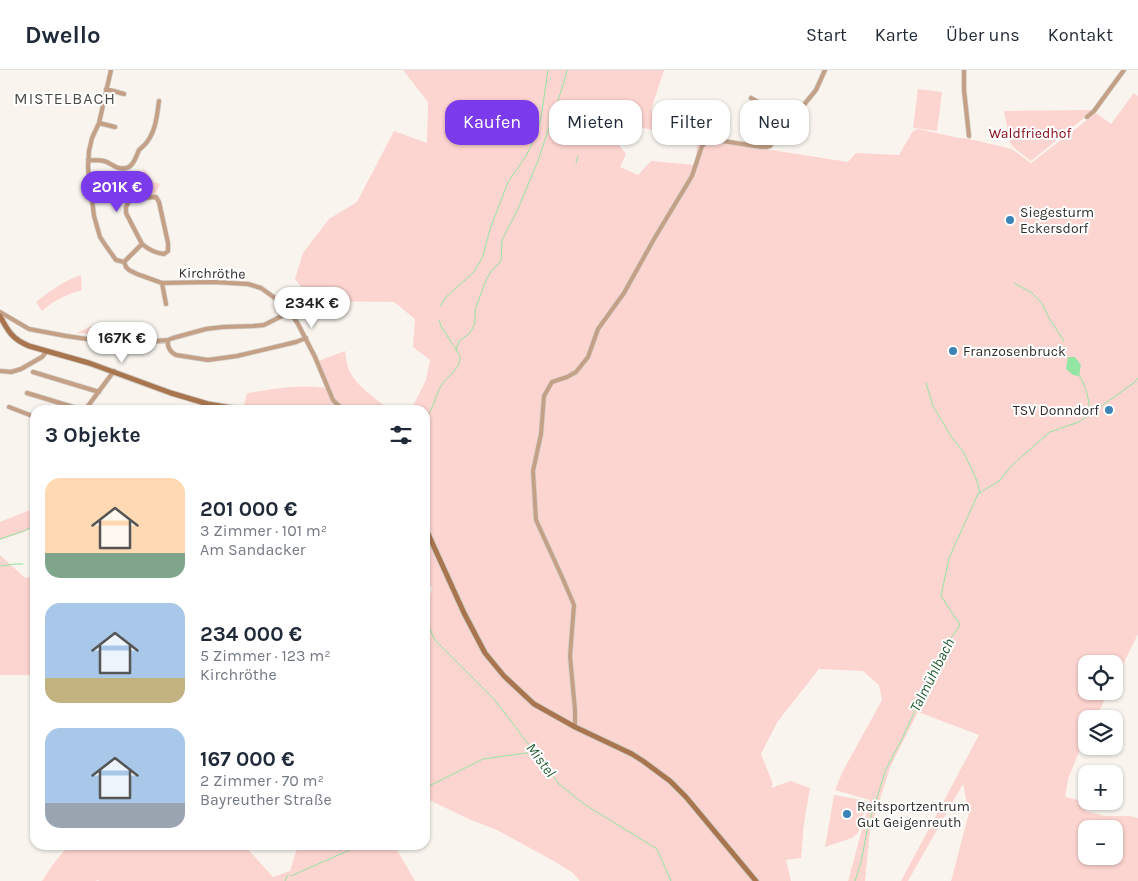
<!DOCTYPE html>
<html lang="de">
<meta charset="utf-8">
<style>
body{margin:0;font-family:Karla,sans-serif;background:#f6f6f7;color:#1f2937;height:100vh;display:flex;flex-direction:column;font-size:19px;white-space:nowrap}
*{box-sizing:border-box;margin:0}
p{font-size:16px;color:#747a83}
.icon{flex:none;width:28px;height:28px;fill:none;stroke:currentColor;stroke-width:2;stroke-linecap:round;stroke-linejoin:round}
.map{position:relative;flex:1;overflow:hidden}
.side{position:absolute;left:30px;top:335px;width:400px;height:445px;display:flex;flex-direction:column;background:#fff;border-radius:15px;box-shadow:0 1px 4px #0004}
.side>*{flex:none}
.banner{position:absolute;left:445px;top:30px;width:475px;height:45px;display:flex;gap:10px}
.fabs{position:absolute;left:1078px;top:585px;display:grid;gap:10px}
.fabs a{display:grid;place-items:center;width:45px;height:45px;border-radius:10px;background:#fff;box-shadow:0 1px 4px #0004;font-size:25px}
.price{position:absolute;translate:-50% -42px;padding:0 11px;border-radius:18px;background:#fff;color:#222;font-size:16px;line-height:32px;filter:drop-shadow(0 1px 2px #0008)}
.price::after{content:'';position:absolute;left:50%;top:30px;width:15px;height:11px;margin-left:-8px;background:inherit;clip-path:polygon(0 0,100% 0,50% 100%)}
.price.current{background:#7c3aed;color:#fff}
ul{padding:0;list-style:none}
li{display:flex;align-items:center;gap:15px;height:125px;padding:0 15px}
li span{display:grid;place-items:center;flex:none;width:140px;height:100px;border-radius:15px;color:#555}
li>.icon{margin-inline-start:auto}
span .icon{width:60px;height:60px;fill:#fffc;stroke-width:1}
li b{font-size:21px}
h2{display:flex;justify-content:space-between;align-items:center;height:60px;padding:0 15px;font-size:21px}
.tag{padding:0 18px;border-radius:15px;background:#fff;box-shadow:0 1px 4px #0004;font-size:18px;line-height:45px}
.tag.current{background:#7c3aed;color:#fff}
header{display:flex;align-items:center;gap:30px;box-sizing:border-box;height:70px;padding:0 25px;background:#fff;border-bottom:1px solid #e0e1e3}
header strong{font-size:24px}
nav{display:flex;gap:28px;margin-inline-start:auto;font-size:18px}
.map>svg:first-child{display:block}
</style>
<header>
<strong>Dwello</strong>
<nav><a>Start</a><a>Karte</a><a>Über uns</a><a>Kontakt</a></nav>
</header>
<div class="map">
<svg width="1138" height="811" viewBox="0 0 1138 811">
<rect width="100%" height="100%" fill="#f9f5ee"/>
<!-- green -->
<path fill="#fcd4d0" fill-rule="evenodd" d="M 400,0 L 664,0 L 651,40 L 666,55 L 658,61 L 633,56 L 619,75 L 626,84 L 620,97 L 638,105 L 651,91 L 695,95 L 698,64 L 726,73 L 848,92 L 856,83 L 899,85 L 913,61 L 918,59 L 959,68 L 965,68 L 1012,79 L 1031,93 L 1096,43 L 1111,54 L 1134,23 L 1138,26 L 1138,564 L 1114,612 L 1114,594 L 1086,594 L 1086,621 L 1109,621 L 1095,649 L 1086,649 L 1086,666 L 1079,682 L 1068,709 L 1065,727 L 1092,733 L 1085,741 L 1106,746 L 1129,746 L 1138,748 L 1138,811 L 951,811 L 969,743 L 963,714 L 908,811 L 901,811 L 979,665 L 918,642 L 891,695 L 870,760 L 865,811 L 848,811 L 870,730 L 835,720 L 843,701 L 882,630 L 879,615 L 863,601 L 819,599 L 778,651 L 761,684 L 773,714 L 771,718 L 791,711 L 810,718 L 804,753 L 801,788 L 786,790 L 791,811 L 580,811 L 573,803 L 552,790 L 497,760 L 471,750 L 425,728 L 425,533 L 427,533 L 432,519 L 425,504 L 425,340 L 411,340 L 426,310 L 430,290 L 413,277 L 415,249 L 394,232 L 312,231 L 295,209 L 303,183 L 329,149 L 357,132 L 394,61 L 427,73 L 428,32 L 403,0 ZM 1086,759 L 1114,759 L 1114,786 L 1086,786 Z
M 918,19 L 942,22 L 937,61 L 913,58 Z
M 1094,40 L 1031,91 L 1012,76 L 1010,72 L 1004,41 Z
M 143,98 L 154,112 L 160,114 L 154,127 L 142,128 L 141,115 L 144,110 Z
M 81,205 L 82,220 C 65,225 56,229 42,241 L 36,232 C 50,221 63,211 81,205 Z
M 91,256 L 132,257 L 130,267 L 77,263 Z
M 345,281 C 346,286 346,292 348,297 C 353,314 377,330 391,340 L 252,340 L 243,339 L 247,323 C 275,319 297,314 326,318 L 316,291 L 321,290 Z
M 35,438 L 35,456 L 24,462 L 0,470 L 0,452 Z
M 0,485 L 25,508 L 35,506 L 35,605 L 0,605 Z
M 834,725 L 867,731 L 858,763 L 852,768 L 825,777 Z
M 69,775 L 244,775 L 273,807 L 290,801 L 298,775 L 394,775 L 415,811 L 99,811 L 98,810 L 96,811 L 42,811 L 54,793 Z"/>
<!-- water -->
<path fill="#92e5a2" d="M 1068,287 L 1075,287 L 1081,295 L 1079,306 L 1073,305 L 1066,299 Z"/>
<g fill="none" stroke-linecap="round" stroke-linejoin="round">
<!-- stream -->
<path stroke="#92e5a2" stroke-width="1" d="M 551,56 C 565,58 577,64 589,71
M 576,93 L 578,86
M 1014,213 L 1032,223 L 1042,233 L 1049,248 L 1064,271
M 440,237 L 446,227 L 474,202 L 483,186 L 490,159 L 508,112 L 526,86 L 536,66 L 541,48 L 548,0
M 456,280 L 459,271 L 469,264 L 475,254 L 475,240 L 486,210 L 490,203 L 495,197 L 499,194 L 501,190 L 502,170 L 518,139 L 539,88 L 564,12 L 567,0
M 1079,305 C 1087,318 1089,330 1090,344
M 926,313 L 933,336 L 952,368 L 963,381 L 977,411 L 980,423
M 425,348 C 434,339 435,326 441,316 C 447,305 461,300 460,286 L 441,256 L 439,250
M 0,469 L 24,461 L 35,455
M 0,496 L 15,494 L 23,494
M 425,549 L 435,570 L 494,629 L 559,714 L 584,734 L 657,779 L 671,811
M 425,718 L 483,689 L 534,682
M 291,806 L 361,775
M 285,811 L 287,806 L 289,805
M 855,811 L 861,792 L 868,756 L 886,699 L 902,669 L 924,621 L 931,609 L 944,578 L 960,555 L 941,526 L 949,488 L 978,424 L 999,411 L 1012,395 L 1050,362 L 1079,352 L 1135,312 L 1138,308"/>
<!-- minor casing -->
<g stroke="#d5d1cb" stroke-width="5.5">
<path id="minor" d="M 111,0 L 99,53 L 92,68 L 89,81 L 88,98 L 94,146 L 100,167 L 106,176 L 116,190 L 124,192 L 126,197 L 129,200 L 137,204 L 162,213 L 213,212 L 248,214 L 261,218 L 279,231 L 290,242 L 298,254 L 315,287 L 333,330 L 343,340
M 964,0 L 964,20 L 969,66
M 106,19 L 124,24
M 751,28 L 766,37 L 794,46
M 1087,47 L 1094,41 L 1124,0
M 99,53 L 115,57
M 88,90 C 93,90 99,90 104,91 C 112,93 115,100 126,98 C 133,97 136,87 139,80 C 142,77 145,75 147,72 C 156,60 157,45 159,31
M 124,192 L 142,174 C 149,180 155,183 164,184 L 168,181 L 168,173 L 159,132 L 156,127 C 147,127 139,129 130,130 L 126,137 L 126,143 L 142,174
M 162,213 L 166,234
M 0,242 L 29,259 L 66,266 L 94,270 L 132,273 L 168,270 L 173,268 L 206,259 L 223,257 L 253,256 L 264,255 L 290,242
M 168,270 C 167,277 170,282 176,285 L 208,290 L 237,286 L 296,272 L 306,268
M 0,301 L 11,302 L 21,299 L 42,287 L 47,281
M 33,302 L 99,322
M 27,323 L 83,340
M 9,337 L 35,347
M 85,340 L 114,301
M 575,657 L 575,640 L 570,586 L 574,535 L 562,507 L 536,450 L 533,401 L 541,364 L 544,326 L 552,312 L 567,307 L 576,302 L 588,287 L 598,259 L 624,223 L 654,169 L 692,106 L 702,76 L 710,69 L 761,77 L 767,77 L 770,76 L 816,20 L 825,0"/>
</g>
<!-- secondary casing -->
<g stroke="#d5d1cb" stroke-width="7">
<path id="secondary" d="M 0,246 C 8,261 12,269 29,276 L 89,293 L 171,323 L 208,334 L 244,340
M 425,457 L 464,543 L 485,583 L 504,606 L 534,634 L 575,657 L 632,684 L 643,691 L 670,711 L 686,727 L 756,811"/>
</g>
<!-- minor -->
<use href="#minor" stroke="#c4a086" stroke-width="4"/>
<!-- secondary -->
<use href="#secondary" stroke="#a9754f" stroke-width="5"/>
</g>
<!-- markers -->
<g fill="#3a84b8" stroke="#fff" stroke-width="2">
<circle cx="1010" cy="150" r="5"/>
<circle cx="953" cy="281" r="5"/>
<circle cx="1109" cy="340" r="5"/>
<circle cx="847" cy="744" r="5"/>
</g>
<g text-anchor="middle" stroke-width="4" stroke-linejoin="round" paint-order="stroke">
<!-- park labels -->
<g font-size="14" fill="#850713" stroke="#fff">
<text x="1030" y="68">Waldfriedhof</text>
</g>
<!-- poi labels -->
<g font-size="14" fill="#2f2e2b" stroke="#fff" text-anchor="start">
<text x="1020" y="147">Siegesturm<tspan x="1020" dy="16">Eckersdorf</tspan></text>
<text x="963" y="286">Franzosenbruck</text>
<text x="1099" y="345" text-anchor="end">TSV Donndorf</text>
<text x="857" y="741">Reitsportzentrum<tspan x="857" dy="16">Gut Geigenreuth</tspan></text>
</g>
<!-- street labels -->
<g font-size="14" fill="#2f2e2b" stroke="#fff">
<text transform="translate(212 203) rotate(1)" y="5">Kirchröthe</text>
</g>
<!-- water labels -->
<g font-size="15" font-style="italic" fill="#255e33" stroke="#fff">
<text transform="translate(932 605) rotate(-63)" y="5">Talmühlbach</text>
<text transform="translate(541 690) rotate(53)" y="5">Mistel</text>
</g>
<!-- quarter labels -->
<g font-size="16" letter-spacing="1" fill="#4d4b45" stroke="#fff">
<text x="65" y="34">MISTELBACH</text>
</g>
</g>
</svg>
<div class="fabs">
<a><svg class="icon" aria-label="locate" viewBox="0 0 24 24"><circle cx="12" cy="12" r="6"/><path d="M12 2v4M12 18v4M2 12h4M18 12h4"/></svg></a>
<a><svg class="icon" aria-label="layers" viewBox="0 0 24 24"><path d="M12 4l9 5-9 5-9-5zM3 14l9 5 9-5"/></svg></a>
<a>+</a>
<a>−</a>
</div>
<b class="price current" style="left:117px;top:143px">201K €</b>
<b class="price" style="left:312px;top:259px">234K €</b>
<b class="price" style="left:122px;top:294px">167K €</b>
<div class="banner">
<a class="tag current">Kaufen</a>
<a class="tag">Mieten</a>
<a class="tag">Filter</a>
<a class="tag">Neu</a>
</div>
<section class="side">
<h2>3 Objekte<svg class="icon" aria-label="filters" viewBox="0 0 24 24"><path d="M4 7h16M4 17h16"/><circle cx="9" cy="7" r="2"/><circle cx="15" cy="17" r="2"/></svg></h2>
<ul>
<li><span style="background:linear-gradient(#ffd9b3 75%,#7fa58c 0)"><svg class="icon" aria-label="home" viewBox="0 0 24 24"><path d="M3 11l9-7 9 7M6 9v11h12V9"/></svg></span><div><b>201 000 €</b><p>3 Zimmer · 101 m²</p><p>Am Sandacker</p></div></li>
<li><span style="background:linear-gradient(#a9c7e8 75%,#c2b280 0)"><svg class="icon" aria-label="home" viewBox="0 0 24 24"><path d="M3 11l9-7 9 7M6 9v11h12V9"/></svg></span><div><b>234 000 €</b><p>5 Zimmer · 123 m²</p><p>Kirchröthe</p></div></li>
<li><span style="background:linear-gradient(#a9c7e8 75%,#9aa5b1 0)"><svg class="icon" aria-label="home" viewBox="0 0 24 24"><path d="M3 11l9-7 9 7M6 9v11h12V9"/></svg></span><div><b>167 000 €</b><p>2 Zimmer · 70 m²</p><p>Bayreuther Straße</p></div></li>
</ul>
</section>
</div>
